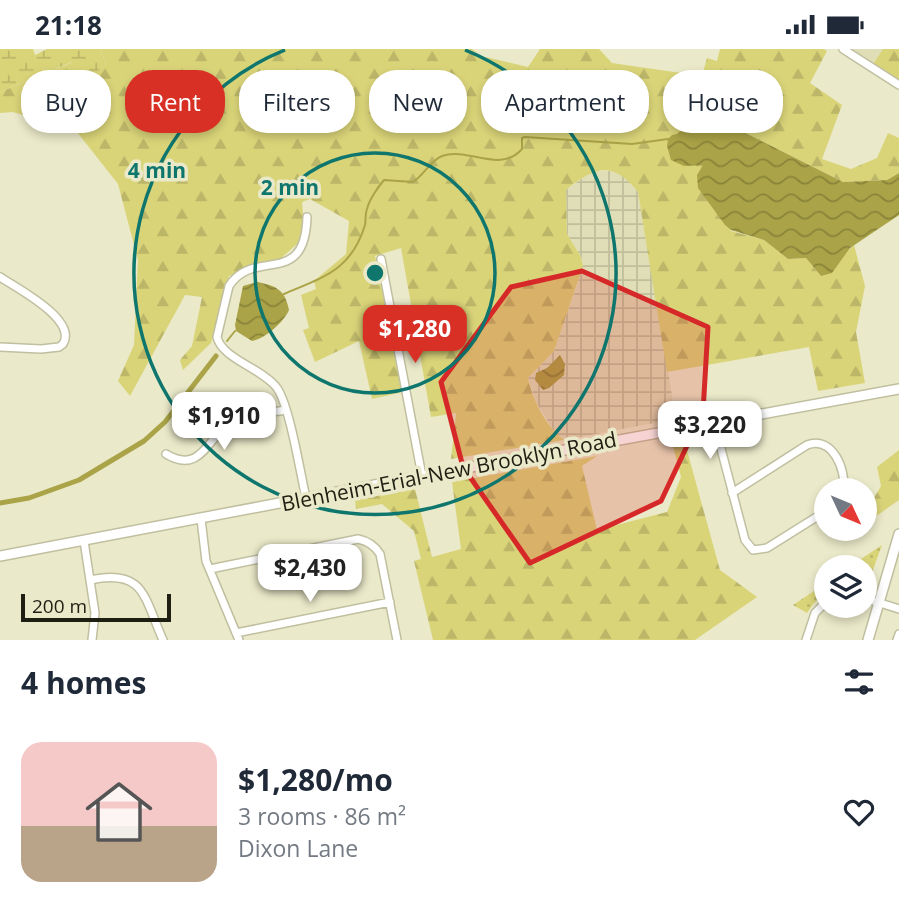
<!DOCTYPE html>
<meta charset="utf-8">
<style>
body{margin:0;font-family:"Open Sans",sans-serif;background:#f2f2f3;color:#1f2937;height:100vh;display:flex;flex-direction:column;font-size:26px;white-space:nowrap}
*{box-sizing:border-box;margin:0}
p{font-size:23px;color:#747a83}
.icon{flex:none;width:38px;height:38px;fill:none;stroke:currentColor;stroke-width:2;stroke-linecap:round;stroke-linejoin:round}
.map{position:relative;height:591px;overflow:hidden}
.details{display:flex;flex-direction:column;background:#fff;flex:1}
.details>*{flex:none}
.top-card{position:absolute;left:21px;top:21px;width:858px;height:63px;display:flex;gap:14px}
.needle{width:46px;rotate:134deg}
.controls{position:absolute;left:814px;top:429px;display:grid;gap:14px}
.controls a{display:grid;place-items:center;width:63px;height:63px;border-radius:50%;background:#fff;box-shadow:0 4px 10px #0003;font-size:35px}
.scale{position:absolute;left:21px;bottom:18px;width:150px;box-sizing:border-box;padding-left:7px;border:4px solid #1f1e12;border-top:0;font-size:19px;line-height:24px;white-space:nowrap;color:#1f1e12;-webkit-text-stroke:5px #eae9c9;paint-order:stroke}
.price{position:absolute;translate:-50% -60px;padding:0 16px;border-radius:14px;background:#fff;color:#222;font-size:23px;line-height:46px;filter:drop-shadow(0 2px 4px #0008)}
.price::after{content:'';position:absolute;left:50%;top:42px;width:21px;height:16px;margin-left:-10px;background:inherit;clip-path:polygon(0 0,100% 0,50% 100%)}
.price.on{background:#d93025;color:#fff}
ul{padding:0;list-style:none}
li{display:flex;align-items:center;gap:21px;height:175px;padding:0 21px}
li+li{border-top:2px solid #e0e1e3}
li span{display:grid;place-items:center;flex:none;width:196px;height:140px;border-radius:21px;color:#555}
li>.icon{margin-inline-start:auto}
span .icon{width:84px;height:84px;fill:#fffc;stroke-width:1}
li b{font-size:30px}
h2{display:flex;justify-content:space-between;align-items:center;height:84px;padding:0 21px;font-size:30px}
.tag{padding:0 24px;border-radius:28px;background:#fff;box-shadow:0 4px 10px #0003;font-size:24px;line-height:63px}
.tag.on{background:#d93025;color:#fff}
.status{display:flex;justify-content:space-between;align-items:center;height:49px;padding:0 35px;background:#fff;direction:ltr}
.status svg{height:19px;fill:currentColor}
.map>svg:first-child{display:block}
</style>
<div class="status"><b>21:18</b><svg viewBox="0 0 49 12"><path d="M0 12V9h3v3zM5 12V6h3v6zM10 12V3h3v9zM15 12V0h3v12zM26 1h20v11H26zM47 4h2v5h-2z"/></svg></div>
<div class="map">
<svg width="899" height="591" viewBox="0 0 899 591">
<defs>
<pattern id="industrial-grid" width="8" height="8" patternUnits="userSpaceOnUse" patternTransform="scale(1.75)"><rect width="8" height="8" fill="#e0deb6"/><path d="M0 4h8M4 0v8" fill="none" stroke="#c0be9b"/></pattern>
<pattern id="forest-firs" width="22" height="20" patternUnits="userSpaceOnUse" patternTransform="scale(1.75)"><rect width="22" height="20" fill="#dad479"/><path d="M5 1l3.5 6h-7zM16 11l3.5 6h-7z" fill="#bbb668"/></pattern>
<pattern id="wetland-marsh" width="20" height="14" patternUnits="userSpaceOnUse" patternTransform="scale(1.75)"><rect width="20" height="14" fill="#dad479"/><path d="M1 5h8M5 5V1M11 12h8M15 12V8" fill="none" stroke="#bbb668"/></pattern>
<pattern id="park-dots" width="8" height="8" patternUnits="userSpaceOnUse" patternTransform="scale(1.75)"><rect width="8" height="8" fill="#dad479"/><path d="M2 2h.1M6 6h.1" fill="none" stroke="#bbb668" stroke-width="1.8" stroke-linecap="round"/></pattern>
<pattern id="water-waves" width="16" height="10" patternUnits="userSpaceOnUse" patternTransform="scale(1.75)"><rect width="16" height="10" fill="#aaa347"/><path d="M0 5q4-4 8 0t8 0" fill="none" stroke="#8a843a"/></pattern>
</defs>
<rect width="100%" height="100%" fill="#eae9c9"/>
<!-- built -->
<path fill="#e0deb6" d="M 849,0 L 883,0 L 873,15 Z"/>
<!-- industrial -->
<path fill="url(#industrial-grid)" d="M 592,122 L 616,122 L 628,131 L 638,143 L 676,370 L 564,391 L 555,384 L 536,353 L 528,329 L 554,302 L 579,230 L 583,217 L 581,208 L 567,185 L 566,141 Z"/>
<!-- forest -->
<path fill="url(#forest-firs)" d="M 100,0 L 472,0 L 481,7 L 528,18 L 540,0 L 599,0 L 612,14 L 702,27 L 707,9 L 717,12 L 720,0 L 824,0 L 827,2 L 810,34 L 842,56 L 822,110 L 851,120 L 877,109 L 888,84 L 899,89 L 899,124 L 887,131 L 843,133 L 724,73 L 703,116 L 731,182 L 764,191 L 788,210 L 806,209 L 821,227 L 854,196 L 865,237 L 856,283 L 865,334 L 818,342 L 809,298 L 667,323 L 638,143 C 612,111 595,118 566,141 L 567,185 L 581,208 L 583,217 L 554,302 L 528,329 C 533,352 546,377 564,391 L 451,410 L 456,364 L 431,368 L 401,199 L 375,207 L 403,343 L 372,350 L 359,292 L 315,313 L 303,281 L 309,279 L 301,246 L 316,240 L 314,232 L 346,205 L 349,172 L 310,150 L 302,153 L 305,188 L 280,210 L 229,227 L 211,294 L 183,321 L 180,311 L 192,297 L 202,248 L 185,246 L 130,347 L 118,332 L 134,296 L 138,211 L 118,135 L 77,83 L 13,63 L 0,64 L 0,43 L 73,13 L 76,41 L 106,15 Z
M 883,0 L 899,0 L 899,31 L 873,15 Z
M 685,394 L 720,521 L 757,548 L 695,591 L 433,591 L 414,512 L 421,510 L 414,482 L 382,455 L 356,460 L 355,451 L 415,440 L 432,508 L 461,500 L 452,433 L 597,407 L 582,417 L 597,481 L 667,463 L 681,428 L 673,397 Z
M 899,401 L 899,451 L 865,475 L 865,464 L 881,437 L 877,418 Z"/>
<!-- wetland -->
<path fill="url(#wetland-marsh)" d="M 0,0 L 33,0 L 35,6 L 47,0 L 100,0 L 106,15 L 76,42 L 72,13 L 0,43 Z"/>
<!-- park -->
<path fill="url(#park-dots)" d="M 882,496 L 866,540 L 865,540 L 864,518 L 849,518 Z
M 826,534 L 826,544 L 814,554 L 807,564 L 793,556 Z"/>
<!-- water -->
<path fill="url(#water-waves)" d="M 693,69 L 713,70 L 724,73 L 843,133 L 887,131 L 899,124 L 899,166 L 850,199 L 832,224 L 821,227 L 806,209 L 788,210 L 764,191 L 731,181 L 725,176 L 698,139 L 697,126 L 703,116 L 684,117 L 671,111 L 667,97 L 668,90 L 672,86 L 677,85 Z
M 257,233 C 276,237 285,240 289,261 C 284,273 265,290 252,292 L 236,282 L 235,276 L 243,237 Z
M 560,306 L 565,315 L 564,326 L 549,339 L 543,341 L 535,331 L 536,324 L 547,319 Z"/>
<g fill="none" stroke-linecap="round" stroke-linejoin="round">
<!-- stream -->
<path stroke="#aaa347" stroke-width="2" d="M 284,245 C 323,228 351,222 365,176 C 366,171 365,165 367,160 C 369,151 378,138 384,131 L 413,133 C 424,126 430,112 442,107 C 469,98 500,125 522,100 L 522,89 L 525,88 L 632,95 L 668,90
M 227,292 L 235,282"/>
<!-- canal -->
<path stroke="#aaa347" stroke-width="5" d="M 0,454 L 29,449 L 79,431 L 144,392 L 165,373 L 216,307"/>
<!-- minor casing -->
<g stroke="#c0bfa0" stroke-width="10">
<path id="minor" d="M 843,0 L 899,36
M 381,210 L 422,427
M 0,228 C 17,239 78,271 63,295 L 59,298 L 41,300 L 0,298
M 714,373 L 745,491 L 753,501 L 767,499 L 826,462
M 166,405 C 202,427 209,385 232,372 C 246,364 270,364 286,361
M 732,444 L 807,396 C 832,386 847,421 843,441
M 306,449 C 300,423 290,358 277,339 C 262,319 222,310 217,288 L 229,237 C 254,198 305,240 307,168
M 201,470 L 206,512 L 239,591
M 84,492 L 95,564 L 92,591
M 210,520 L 358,490 C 368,492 375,497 380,505 L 397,591
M 90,531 C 145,519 144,549 163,591
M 864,549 L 899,560
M 236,584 L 390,553
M 806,591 L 815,564 L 826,553
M 897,591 L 899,585"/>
</g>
<!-- major casing -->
<g stroke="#c0bfa0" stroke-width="12">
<path id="major" d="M 0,507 L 422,427 L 899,340
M 868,591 L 899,485"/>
</g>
<!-- minor -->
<use href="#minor" stroke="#fff" stroke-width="7"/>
<!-- major -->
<use href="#major" stroke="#fff" stroke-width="9"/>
</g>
<!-- marked area -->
<path fill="#d62828" fill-opacity="0.2" stroke="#d62828" stroke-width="5" stroke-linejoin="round" d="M 582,222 L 708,278 L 703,363 L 661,452 L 530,514 L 463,418 L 441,333 L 511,238 Z"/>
<!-- distance rings -->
<g fill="none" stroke="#0f766e" stroke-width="3.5">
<circle cx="375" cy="224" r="120"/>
<path d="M465 1A241 241 0 1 1 285 1"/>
</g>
<g text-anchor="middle" stroke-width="7" stroke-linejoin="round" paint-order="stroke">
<!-- street labels -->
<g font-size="21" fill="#1f1e12" stroke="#eae9c9">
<text transform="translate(449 423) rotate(-11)" y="7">Blenheim-Erial-New Brooklyn Road</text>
</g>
</g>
<circle cx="375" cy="224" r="10" fill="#0f766e" stroke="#eae9c9" stroke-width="3.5"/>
<g font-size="21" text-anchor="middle" font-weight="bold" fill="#0f766e" stroke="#eae9c9" stroke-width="7" stroke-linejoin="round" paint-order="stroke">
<text x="157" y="129">4 min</text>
<text x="290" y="146">2 min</text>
</g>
</svg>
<div class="controls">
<a><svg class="needle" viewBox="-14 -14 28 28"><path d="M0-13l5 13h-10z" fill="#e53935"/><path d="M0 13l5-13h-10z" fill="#747a83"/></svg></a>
<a><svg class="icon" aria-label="layers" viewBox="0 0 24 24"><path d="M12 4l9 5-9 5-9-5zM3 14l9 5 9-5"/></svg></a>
</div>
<div class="scale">200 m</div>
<b class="price on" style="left:415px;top:316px">$1,280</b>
<b class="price" style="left:224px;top:403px">$1,910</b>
<b class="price" style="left:710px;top:412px">$3,220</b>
<b class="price" style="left:310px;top:555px">$2,430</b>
<div class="top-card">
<a class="tag">Buy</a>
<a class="tag on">Rent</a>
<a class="tag">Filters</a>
<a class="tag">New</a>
<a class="tag">Apartment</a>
<a class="tag">House</a>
</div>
</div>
<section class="details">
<h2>4 homes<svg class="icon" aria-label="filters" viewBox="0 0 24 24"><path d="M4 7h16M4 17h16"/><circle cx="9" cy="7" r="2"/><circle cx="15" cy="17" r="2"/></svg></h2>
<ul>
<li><span style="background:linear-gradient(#f6c9c9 60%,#b9a48a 0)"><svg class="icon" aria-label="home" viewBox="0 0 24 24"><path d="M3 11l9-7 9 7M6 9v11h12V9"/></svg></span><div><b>$1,280/mo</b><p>3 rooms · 86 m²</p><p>Dixon Lane</p></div><svg class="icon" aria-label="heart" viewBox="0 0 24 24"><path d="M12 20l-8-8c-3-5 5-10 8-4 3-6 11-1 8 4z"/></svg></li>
</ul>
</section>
